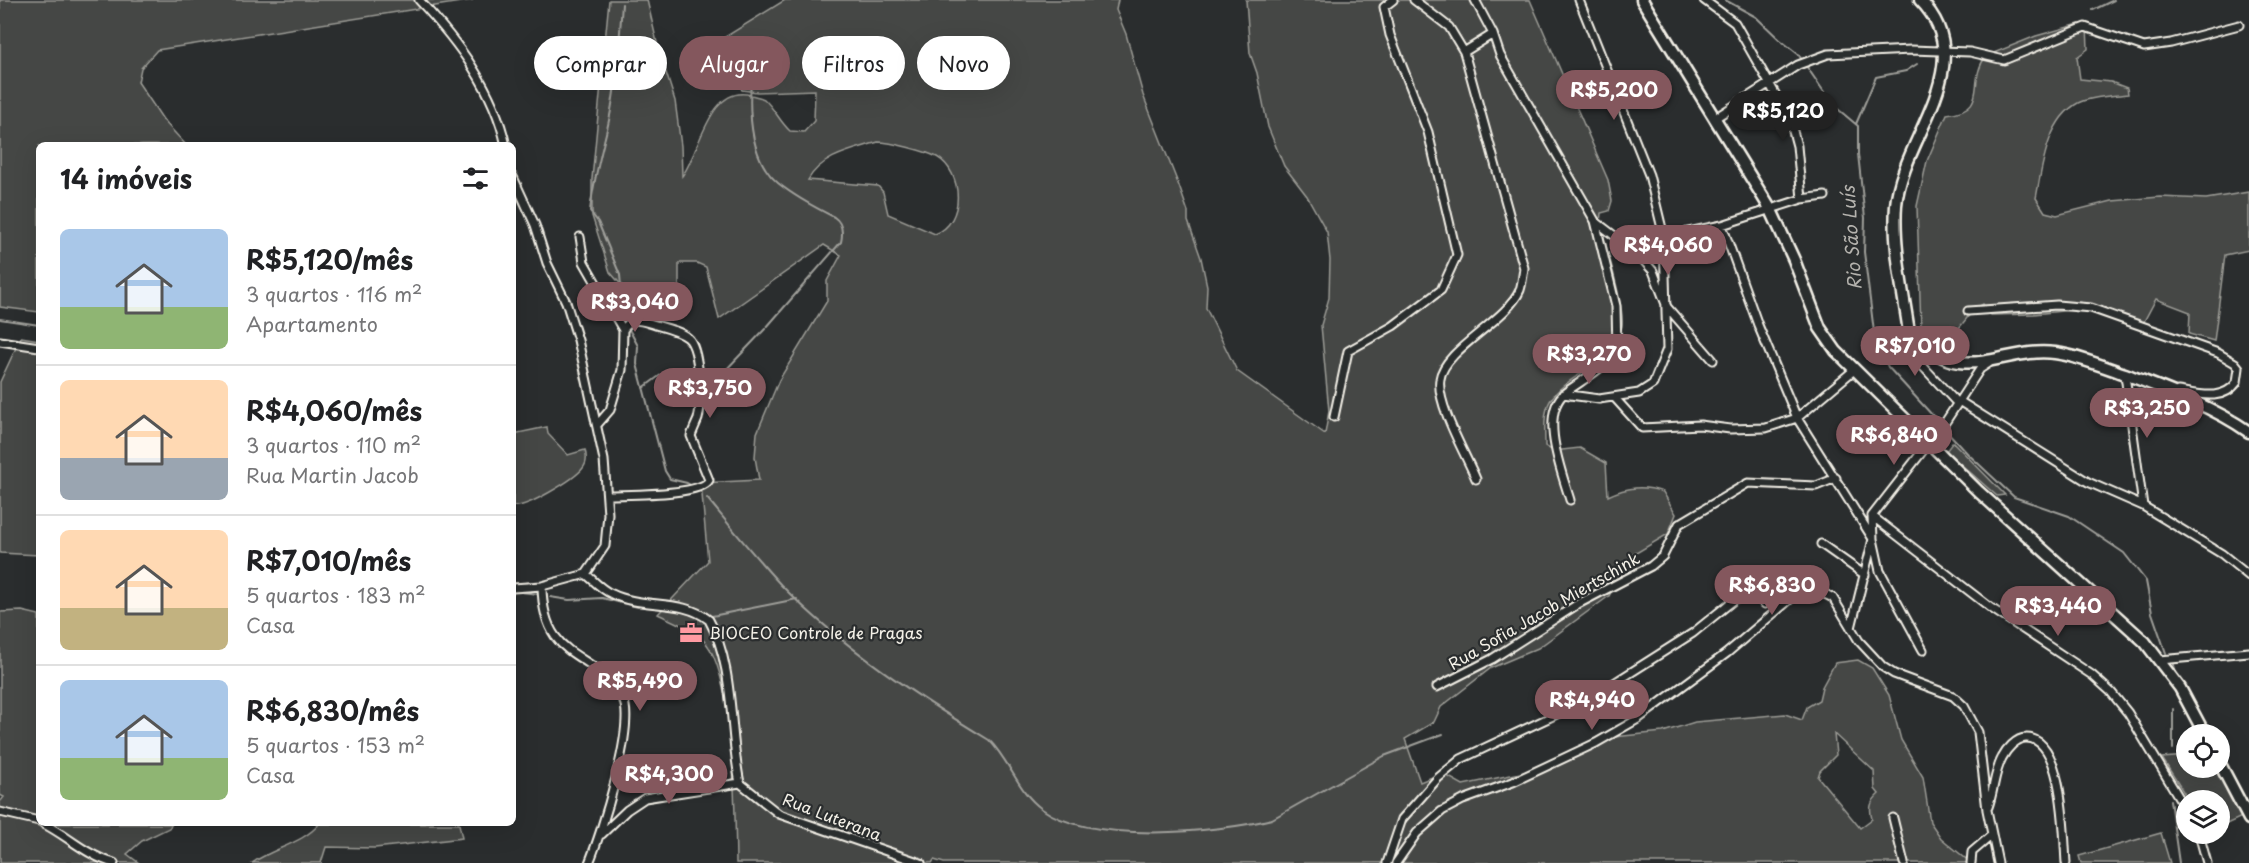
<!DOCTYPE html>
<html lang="pt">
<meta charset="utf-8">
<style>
body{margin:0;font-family:"Playpen Sans",sans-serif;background:#f2f2f2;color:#202124;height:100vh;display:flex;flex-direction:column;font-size:22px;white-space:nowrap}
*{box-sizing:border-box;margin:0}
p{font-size:20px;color:#757577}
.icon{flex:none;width:33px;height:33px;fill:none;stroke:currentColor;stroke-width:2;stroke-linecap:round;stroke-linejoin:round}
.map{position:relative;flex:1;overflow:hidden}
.side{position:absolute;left:36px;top:142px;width:480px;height:684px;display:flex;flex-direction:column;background:#fff;border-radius:9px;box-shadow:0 6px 24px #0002}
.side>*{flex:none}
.top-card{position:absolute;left:534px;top:36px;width:570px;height:54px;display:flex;gap:12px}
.fabs{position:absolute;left:2176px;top:724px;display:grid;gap:12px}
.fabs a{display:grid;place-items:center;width:54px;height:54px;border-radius:50%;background:#fff;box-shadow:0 6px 24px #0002;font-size:30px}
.price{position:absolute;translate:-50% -51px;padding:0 14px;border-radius:21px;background:#84575d;color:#fff;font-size:20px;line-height:39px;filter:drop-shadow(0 2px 3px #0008)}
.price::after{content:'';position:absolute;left:50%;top:36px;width:18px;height:14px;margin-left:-9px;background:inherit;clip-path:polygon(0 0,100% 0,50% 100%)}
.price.selected{background:#222;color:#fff}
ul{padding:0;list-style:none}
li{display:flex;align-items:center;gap:18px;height:150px;padding:0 24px}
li+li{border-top:2px solid #e0e0e0}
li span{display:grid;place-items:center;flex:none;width:168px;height:120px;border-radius:9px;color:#555}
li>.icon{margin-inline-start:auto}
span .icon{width:72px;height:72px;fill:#fffc;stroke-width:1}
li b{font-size:26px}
h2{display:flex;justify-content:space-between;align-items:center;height:72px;padding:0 24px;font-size:26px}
.tag{padding:0 21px;border-radius:27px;background:#fff;box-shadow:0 6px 24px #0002;font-size:21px;line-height:54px}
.tag.selected{background:#84575d;color:#fff}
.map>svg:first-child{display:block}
</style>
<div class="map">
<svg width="2249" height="863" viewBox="0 0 2249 863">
<rect width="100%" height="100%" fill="#2a2d2e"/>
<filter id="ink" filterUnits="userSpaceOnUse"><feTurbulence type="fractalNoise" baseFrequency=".0167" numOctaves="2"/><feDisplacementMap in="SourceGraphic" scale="12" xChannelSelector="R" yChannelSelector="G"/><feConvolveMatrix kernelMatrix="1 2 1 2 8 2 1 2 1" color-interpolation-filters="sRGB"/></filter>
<g filter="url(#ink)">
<!-- green -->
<path fill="#444645" stroke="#9c9c96" stroke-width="1.5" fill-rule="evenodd" d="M 0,0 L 473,0 L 157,50 L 141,68 L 138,82 L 164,121 L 186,145 L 39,146 L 39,312 L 0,307 Z
M 609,0 L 647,0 L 658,47 L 675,101 L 681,146 L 682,176 C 699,155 709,83 751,95 C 755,96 760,97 764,99 C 774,108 780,122 790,131 L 804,132 L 814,121 L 815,90 L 757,92 L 742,90 L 721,45 L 722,39 L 785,0 L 1118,0 L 1116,10 L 1126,34 L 1143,95 L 1179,186 L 1188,212 L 1188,221 L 1201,258 L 1207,286 L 1206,308 L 1237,371 L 1325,434 L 1329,411 L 1321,325 L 1329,298 L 1330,260 L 1327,232 L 1307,196 L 1284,166 L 1268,127 L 1257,73 L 1250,53 L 1246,0 L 1530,0 L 1608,180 L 1612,201 L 1609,211 L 1601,213 L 1600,222 C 1605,244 1625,307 1622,326 C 1616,365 1567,372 1550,401 C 1543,413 1545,432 1545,446 L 1553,451 L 1580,448 L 1606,463 L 1608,496 C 1627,487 1643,485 1663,492 L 1676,514 L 1668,534 L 1631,556 L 1609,596 L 1538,648 L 1491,668 L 1441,707 L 1434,722 L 1405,739 L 1420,782 L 1442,773 L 1463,785 L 1530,771 L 1594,739 L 1663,732 L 1695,722 L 1785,714 L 1802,720 L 1807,707 L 1819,700 L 1822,687 L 1835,663 L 1858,660 L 1872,668 L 1889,695 L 1901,740 L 1923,777 L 1930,822 L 1941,838 L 1971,863 L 944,863 L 934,860 L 932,863 L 736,863 C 735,810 735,694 710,649 C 700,631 676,623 658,614 L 708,561 L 701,483 L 759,480 L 755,457 L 757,433 L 779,380 L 827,301 L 827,281 L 841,255 L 824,245 L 719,319 L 706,267 L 697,263 L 679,263 L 679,285 L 669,315 L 656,319 L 637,303 L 610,272 L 592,216 L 592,179 ZM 878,142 C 891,142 925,151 937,157 C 963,172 966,222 935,234 L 888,214 L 883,192 L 878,186 L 808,180 C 822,155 853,150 878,142 ZM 1834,734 L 1874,771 L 1875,789 L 1879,794 C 1870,802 1869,808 1872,819 L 1860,828 L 1818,777 L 1820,771 L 1836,755 Z
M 2079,24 L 2087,26 L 2088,49 L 2077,57 L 2080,79 L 2111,82 L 2127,88 L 2128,94 C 2113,96 2092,96 2078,103 C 2047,120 2042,167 2036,198 L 2045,212 L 2057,215 L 2112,201 L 2160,197 L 2206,199 L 2249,192 L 2249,250 L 2225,255 L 2214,341 L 2189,334 L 2190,312 L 2156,299 L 2142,325 L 2081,309 L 2034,314 L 1991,315 L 1983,304 L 1974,309 L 1952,337 L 1941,337 L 1935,345 L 1921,328 L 1917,206 L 1927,161 L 1947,114 C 1991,109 1966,82 1986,56 L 2036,36 Z
M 21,337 L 39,340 L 39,555 L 0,553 L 0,382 Z
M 547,427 L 548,434 L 568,455 L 585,450 C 587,457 587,463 583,468 C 575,479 525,509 513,506 L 513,434 Z
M 1953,442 L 2005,495 L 1997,496 L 1946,451 Z
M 22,611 L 39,615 L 39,824 L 172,824 L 169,828 L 142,841 L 127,854 L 139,863 L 0,863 L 0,802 L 4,797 L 0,795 L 0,612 Z
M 2187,756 L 2187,768 L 2219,768 L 2244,816 L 2220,827 L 2220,801 L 2189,801 L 2162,758 Z
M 319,824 L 459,824 L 462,838 L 375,848 L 326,847 L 321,863 L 252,863 C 272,849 305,842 319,824 Z
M 2161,833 L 2170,863 L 2081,863 L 2079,856 Z"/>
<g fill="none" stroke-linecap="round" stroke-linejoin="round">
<!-- stream -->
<path stroke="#9f9f9a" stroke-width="2" d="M 1725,0 L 1756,17 L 1779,39 L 1798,54 L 1833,105 L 1858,126 L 1858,154 L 1865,218 L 1864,252 L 1875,340 L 1888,367 L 1968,454 L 2014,497 L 2069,516 L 2124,553 L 2146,581 L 2152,613 L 2166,653
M 622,4 C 619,44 617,86 608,125 C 601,154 593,182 590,211 L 598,222 L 620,275 L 624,318
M 2093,10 L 2114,0
M 1856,124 L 1876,77 L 1906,71 L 1917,64
M 0,319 L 39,325
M 630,331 L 638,346 L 637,364 L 665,471 L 670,479 L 687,483 L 694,487
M 643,388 L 662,374 L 676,378 L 694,388
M 702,389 L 723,373 L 766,328 L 841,242 C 843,233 843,223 834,217 C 816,208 794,196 778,183 C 744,155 748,90 755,51
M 707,498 C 731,527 755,557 781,585 C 842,647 915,695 989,740 C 1010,761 1018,792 1042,809 C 1090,844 1216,833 1272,819 L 1384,756 L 1443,734
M 513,591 L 538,594
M 550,597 L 569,600 L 602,598 L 638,607
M 712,616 L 797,599
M 2174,665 L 2176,674
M 2173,709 L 2173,749
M 2170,800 L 2179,863"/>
<!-- street casing -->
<g stroke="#f4f1e8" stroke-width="11">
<path id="street" d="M 419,0 C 458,42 494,89 506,146
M 1414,0 L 1449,27 L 1464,52
M 1475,0 L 1493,34 L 1500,55 L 1595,221 L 1616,306 L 1617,351 C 1603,369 1584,379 1566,392 C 1538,413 1562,473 1570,500
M 1704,0 L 1735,23 L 1790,120 L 1797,146 L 1802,199
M 1715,118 L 1798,65 L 1828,54 L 1911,50 L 1970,52 L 2004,60 L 2085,27 L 2144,47 L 2171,43 L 2239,25
M 513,177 L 535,225 L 547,263 L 566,302 L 578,340 L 604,460 L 608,514 L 605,546 L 586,574 L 542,586 L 513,588
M 1595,221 L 1637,253 L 1653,271 L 1667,307 L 1713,360
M 1722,225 L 1758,325 L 1797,418 L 1873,539 L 1880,571 L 1923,650
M 580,237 L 584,262 L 623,330 L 622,370 L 610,410 L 597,425
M 1664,237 L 1722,225 L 1802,199 L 1825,196
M 1968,311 L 2057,305 L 2091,308 L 2218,353 L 2235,363 L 2239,368 L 2237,382 C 2223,402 2198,394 2178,391
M 1909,332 L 1917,360 L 1957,403
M 0,341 L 39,347
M 2125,375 L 2143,506
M 1563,394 L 1599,399 L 1639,393 L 1653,384 L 1667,349 L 1664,237 L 1649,175 L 1579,0
M 1614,397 L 1642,428 L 1700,425 L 1730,429 L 1766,428 L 1797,418 L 1854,370
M 1959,401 L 2088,482 L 2143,506 L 2222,554 L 2249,576
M 1334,417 L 1348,351 L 1393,326 L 1441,290 L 1457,255 L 1428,132 L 1390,35 L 1384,7 L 1393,0
M 1476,479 C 1466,455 1436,404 1440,379 C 1444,349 1507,321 1520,290 C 1522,284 1523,275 1524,268 L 1464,52 L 1493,34
M 608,495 C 626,494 701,496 709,480 L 691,436 C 693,430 696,424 698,419 C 702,404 700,348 688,338 C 679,330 661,327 649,323 C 636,319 631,318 623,330
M 1872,516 L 1991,608 L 2092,675 L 2111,692 L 2128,713 L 2187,811
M 1821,544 L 1865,575
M 586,574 C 594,581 602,590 612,594 C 642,609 682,598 709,620 C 735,666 729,732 740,783
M 542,586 C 543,666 597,648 623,699 C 636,725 601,834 589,863
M 1851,628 L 1873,539 L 1872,516 L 1946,421 L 1980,369 L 1989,363
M 2160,660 L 2249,652
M 1437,687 L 1492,659 L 1578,604 L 1651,566 L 1663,556 L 1679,524 L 1748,483 L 1816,486 L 1836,478
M 740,783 L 779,814 L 921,863
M 1988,807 C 1994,791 1994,773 2002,758 C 2006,750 2016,738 2026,738 C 2064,737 2064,837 2066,863
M 0,812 L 39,821
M 1893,818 L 1904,863
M 44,824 C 68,836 87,856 114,863
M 602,834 L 627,810 L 645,798 L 740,783
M 2199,834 L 2207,863
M 1387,863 L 1402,819 L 1438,778 L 1461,759 L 1589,699 L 1693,633 L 1745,591 L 1752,593 L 1765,604 L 1802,592 L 1823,593 L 1833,598 L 1859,641 L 1883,667 L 1894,674 L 1953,696 L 1964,706 L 1978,732 L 1987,810 L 1998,863
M 1396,863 L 1417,833 L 1442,811 L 1463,800 L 1513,782 L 1596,743 L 1638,719 L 1727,653 L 1795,595
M 1971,863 L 1972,852 L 1992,835"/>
</g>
<!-- primary casing -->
<g stroke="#f4f1e8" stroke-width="15">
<path id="primary" d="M 1642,0 L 1771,210 L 1794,260 L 1820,328 L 1836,351 L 1979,492 L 2145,642 L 2180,688 L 2205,735
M 1920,0 C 1983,64 1902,137 1896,205 C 1893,246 1903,291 1909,332 C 1923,344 1940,360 1959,362 C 1991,366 2022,348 2055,353 C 2078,356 2102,366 2125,374 C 2167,390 2212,406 2249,432
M 2220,764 L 2249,819"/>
</g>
<!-- street -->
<use href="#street" stroke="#2a2d2e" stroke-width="7"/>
<!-- primary -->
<use href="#primary" stroke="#2a2d2e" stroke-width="10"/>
</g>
</g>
<!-- icons -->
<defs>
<g id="office-bare" transform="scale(1.8)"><path d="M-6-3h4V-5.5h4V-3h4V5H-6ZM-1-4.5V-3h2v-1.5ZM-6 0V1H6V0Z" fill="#ff9aa2" stroke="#2a2d2e" stroke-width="2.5" paint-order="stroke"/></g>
</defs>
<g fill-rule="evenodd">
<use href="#office-bare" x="691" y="633"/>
</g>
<g text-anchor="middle" stroke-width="4.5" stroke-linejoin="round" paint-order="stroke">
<!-- street labels -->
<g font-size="16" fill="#f4f1e8" stroke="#2a2d2e">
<text transform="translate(1544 611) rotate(-30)" y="6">Rua Sofia Jacob Miertschink</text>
<text transform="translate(832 817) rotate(21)" y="6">Rua Luterana</text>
</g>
<!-- poi labels -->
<g font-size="16" fill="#f4f1e8" stroke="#2a2d2e" text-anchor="start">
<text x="709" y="639">BIOCEO Controle de Pragas</text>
</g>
<!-- water labels -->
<g font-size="18" font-style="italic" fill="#b5b3ae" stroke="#2a2d2e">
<text transform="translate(1852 238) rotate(-94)" y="6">Rio São Luís</text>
</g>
</g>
</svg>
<div class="fabs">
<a><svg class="icon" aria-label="locate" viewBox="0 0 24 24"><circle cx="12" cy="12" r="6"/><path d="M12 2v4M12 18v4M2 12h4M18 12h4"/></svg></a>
<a><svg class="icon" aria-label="layers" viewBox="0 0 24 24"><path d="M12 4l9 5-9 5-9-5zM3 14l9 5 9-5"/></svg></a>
</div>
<b class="price" style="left:1614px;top:121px">R$5,200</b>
<b class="price selected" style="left:1783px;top:142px">R$5,120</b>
<b class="price" style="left:1668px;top:276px">R$4,060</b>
<b class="price" style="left:635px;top:333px">R$3,040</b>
<b class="price" style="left:1915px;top:377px">R$7,010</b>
<b class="price" style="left:1589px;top:385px">R$3,270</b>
<b class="price" style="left:710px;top:419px">R$3,750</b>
<b class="price" style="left:2147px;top:439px">R$3,250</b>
<b class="price" style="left:1894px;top:466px">R$6,840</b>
<b class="price" style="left:1772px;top:616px">R$6,830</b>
<b class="price" style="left:2058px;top:637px">R$3,440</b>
<b class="price" style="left:640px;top:712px">R$5,490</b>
<b class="price" style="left:1592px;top:731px">R$4,940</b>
<b class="price" style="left:669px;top:805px">R$4,300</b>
<div class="top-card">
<a class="tag">Comprar</a>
<a class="tag selected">Alugar</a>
<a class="tag">Filtros</a>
<a class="tag">Novo</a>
</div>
<section class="side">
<h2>14 imóveis<svg class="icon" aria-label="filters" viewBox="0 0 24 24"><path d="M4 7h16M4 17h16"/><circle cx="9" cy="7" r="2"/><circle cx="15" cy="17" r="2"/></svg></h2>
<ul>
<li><span style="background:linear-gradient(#a9c7e8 65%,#8fb573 0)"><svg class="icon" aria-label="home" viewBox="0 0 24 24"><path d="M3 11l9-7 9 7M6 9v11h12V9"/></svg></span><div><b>R$5,120/mês</b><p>3 quartos · 116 m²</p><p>Apartamento</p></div></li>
<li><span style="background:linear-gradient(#ffd9b3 65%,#9aa5b1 0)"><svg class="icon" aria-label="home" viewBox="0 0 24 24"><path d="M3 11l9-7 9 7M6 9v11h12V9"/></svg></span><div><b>R$4,060/mês</b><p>3 quartos · 110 m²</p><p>Rua Martin Jacob</p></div></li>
<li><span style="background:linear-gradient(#ffd9b3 65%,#c2b280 0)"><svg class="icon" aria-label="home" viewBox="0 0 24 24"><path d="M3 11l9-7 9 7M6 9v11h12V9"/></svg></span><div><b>R$7,010/mês</b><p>5 quartos · 183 m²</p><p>Casa</p></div></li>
<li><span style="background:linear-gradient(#a9c7e8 65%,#8fb573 0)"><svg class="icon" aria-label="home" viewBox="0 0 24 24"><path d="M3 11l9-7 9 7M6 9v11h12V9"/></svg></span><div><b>R$6,830/mês</b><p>5 quartos · 153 m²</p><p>Casa</p></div></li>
</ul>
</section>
</div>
